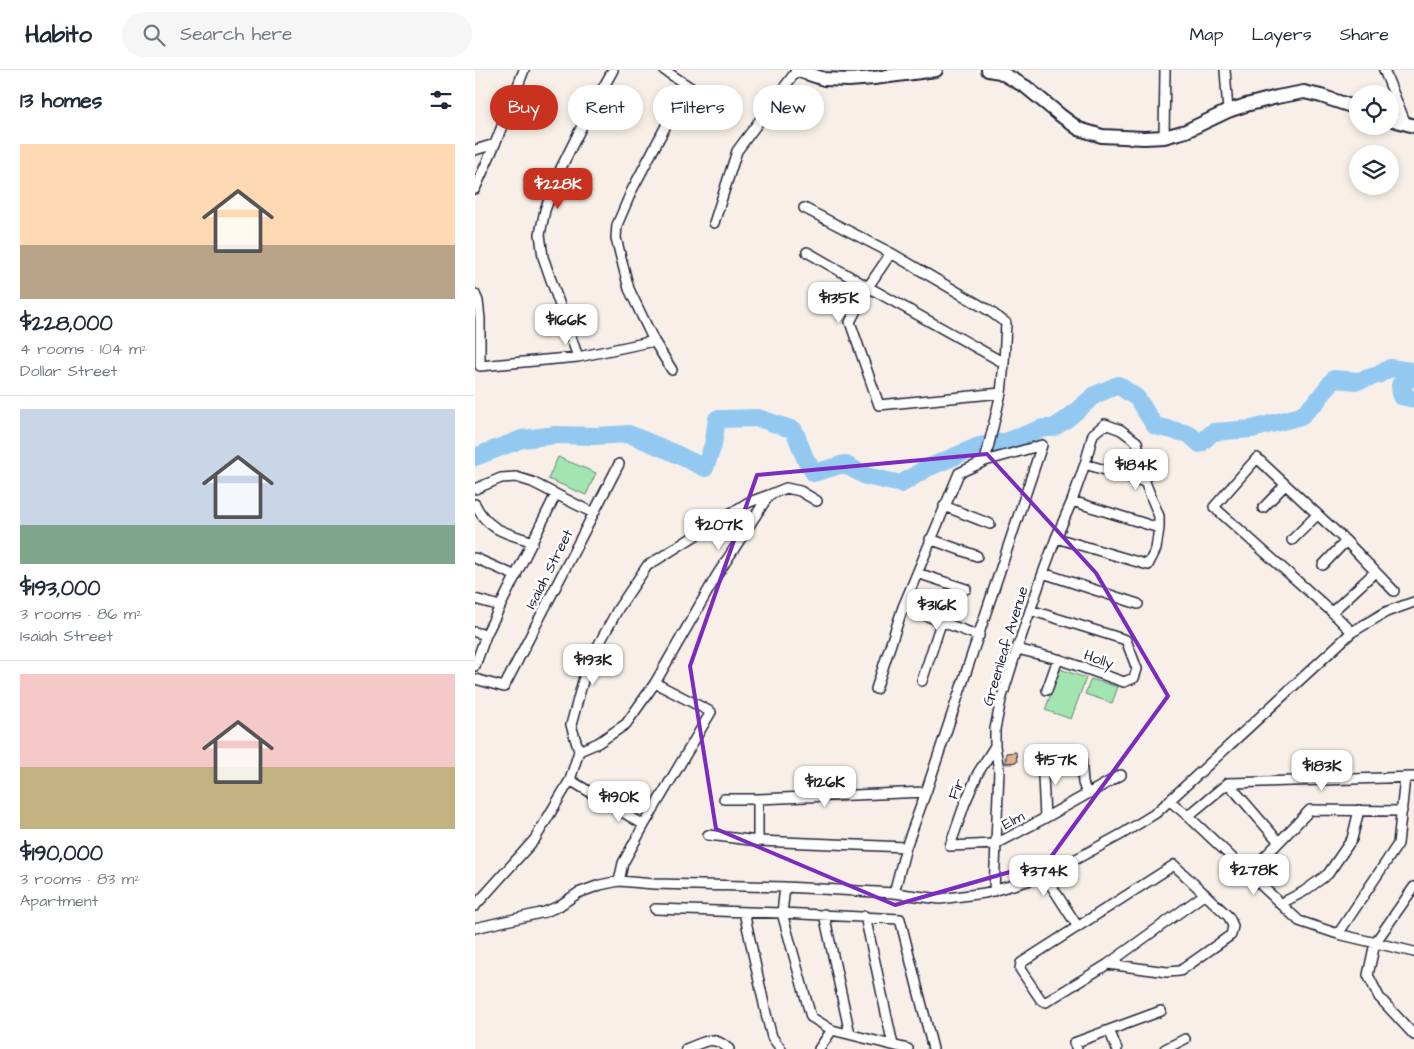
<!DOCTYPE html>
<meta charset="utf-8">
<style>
body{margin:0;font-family:"Architects Daughter",sans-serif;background:#f6f6f7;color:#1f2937;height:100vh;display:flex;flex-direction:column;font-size:19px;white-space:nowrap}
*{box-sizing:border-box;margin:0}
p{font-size:16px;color:#747a83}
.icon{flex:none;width:28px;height:28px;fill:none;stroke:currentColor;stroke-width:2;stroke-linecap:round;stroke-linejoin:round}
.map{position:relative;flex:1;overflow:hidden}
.side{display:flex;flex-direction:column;background:#fff;width:475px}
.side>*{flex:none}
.top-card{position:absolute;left:15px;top:15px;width:475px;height:45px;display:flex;gap:10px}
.buttons{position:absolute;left:874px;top:15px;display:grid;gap:10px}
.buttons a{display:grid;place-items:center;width:50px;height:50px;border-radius:50%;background:#fff;box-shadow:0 2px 8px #0003;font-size:25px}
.price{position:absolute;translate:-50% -42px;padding:0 11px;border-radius:10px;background:#fff;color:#222;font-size:16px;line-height:32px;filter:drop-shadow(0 1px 2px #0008)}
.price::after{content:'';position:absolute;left:50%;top:30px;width:15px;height:11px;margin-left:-8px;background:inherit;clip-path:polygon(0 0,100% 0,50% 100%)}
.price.active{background:#c8321e;color:#fff}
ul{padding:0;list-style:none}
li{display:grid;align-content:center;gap:10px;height:265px;padding:0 20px}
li+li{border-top:1px solid #e0e1e3}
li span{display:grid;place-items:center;height:155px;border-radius:0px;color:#555}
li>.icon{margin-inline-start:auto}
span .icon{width:90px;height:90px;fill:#fffc;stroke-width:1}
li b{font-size:21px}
h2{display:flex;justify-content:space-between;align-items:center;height:60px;padding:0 20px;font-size:21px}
.chip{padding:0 18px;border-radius:22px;background:#fff;box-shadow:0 2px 8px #0003;font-size:18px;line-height:45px}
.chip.active{background:#c8321e;color:#fff}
header{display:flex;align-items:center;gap:30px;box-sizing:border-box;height:70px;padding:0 25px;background:#fff;border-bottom:1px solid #e0e1e3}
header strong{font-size:24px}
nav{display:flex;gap:28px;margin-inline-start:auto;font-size:18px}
.search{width:350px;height:45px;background:#f6f6f7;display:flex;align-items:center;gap:12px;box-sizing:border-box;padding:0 18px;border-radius:28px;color:#747a83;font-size:19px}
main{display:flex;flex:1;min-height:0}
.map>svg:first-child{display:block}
</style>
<header>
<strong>Habito</strong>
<div class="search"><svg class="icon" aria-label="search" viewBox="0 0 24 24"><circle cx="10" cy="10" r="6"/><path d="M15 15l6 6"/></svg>Search here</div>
<nav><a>Map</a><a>Layers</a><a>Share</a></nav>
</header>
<main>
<section class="side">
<h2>13 homes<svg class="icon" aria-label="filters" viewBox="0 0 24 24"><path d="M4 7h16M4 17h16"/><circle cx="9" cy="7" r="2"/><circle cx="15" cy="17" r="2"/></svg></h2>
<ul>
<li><span style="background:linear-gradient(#ffd9b3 65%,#b9a48a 0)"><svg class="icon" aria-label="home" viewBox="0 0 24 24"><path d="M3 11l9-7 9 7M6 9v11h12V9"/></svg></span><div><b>$228,000</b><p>4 rooms · 104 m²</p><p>Dollar Street</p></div></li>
<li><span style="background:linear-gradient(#c9d6e8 75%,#7fa58c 0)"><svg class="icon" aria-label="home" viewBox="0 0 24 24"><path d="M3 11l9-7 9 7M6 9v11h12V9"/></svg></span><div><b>$193,000</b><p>3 rooms · 86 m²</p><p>Isaiah Street</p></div></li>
<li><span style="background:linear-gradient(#f6c9c9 60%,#c2b280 0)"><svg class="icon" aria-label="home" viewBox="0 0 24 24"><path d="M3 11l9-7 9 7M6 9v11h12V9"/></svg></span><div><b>$190,000</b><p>3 rooms · 83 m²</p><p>Apartment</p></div></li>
</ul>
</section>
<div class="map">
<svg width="939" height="979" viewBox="0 0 939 979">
<defs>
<filter id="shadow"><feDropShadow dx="-4.5" dy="4.5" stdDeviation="0" flood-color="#0004"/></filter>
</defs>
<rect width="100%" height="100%" fill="#f8f0e8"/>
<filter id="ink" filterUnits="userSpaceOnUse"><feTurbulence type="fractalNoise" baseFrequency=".02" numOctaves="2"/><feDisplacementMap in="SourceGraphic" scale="10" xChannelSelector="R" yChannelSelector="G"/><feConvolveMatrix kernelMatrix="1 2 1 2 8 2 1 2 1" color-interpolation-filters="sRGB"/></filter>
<g filter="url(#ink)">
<!-- green -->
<path fill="#a2e5b0" stroke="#628476" d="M 83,387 L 121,403 L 111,425 L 73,409 Z
M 585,599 L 611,608 L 596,649 L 570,640 Z
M 616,609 L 643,617 L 637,633 L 610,624 Z"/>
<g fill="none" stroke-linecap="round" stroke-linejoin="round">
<!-- river -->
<path stroke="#93c9f1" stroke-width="18" d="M 0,387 L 47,369 L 81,365 L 120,366 L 154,364 L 197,382 L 230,398 L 238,375 L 242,349 L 283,348 L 319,360 L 330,388 L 339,403 L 369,394 L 391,406 L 426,414 L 450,399 L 504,376 L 533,371 L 568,358 L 578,358 L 592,349 L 620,325 L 643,315 L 662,328 L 680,356 L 714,364 L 725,374 L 738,362 L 777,359 L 826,346 L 841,332 L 859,309 L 883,311 L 903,305 L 915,298 L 936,301 L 932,311 L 925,315 L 926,326 L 939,329"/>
</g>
<!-- building -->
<path fill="#dcb38d" stroke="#22223b" filter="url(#shadow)" d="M 541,682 L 542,692 L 531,693 L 531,683 Z"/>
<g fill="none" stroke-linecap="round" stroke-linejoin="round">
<!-- street casing -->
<g stroke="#22223b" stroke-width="12">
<path id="street" d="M 189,0 L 236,31
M 750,0 L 753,41
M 909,0 L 931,54
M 689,67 L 690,0
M 0,80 L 20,74
M 0,119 L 20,74 L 49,0
M 329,138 L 416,183 L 513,240 L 531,253 L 529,293 L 526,323 L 510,391
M 239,153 L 262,81 L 322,0
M 332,182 L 393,217 L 529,293
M 416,183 L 393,217 L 375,252 L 404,335 L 526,323
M 0,224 L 3,231 L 5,249 L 5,296 L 103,287 L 179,271
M 103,287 L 68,187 L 65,164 L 70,140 L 86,98 L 107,56 L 138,0
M 197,300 L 179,271 L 154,219 L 141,168 L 142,155 L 157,120 L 212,16
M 610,394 L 670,412
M 0,419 L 26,408 L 41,407 L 57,412 L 118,443
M 597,431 L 684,458
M 0,434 C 13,461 32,463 58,472
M 469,436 L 515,454
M 788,438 L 810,415
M 455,469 L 502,486
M 817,470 L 842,445
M 0,488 L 41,506
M 848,495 L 871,471
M 442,503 L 491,519
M 568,503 L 663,534
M 0,529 L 25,536
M 428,537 L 504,566
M 857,542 L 900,502
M 0,562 L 11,565
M 877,562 L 857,542 L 739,437 L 782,388 L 871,471 L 919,521
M 542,579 L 583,589 L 649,612 L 659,608 L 662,599 L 651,570 L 555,540
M 0,596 L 11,565 L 81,424
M 0,609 L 29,617 L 144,394
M 447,611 L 467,550
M 180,613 L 242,505 L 294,425 L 311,418 L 325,421 L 342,431
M 401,619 L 428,537 L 484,403 L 510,391 L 567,375
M 572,620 L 583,589
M 520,676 L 503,703 L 490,733 L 475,776 L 521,774 L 570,748 L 646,705
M 104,681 L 123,673 L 151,654 L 180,613 L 236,642 L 169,755
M 567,685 L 570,748
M 606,687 L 608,713 L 612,724
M 939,707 L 753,713 L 713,746 L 824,851 L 863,864 L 939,882
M 95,710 L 169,755 L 148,793 L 144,811
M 753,713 L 804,772
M 249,729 L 283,729 L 451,722
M 283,729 L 283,771
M 695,731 L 713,746
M 233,765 L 283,771 L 431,777
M 774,803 L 835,740 L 927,741
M 570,806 L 603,857
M 310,817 L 307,843 L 336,947 L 357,960 L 433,979
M 939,817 L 900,873 L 893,905 L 904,927 L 939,965
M 519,821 L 524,700 L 520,676 L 520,659 L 526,630 L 542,579 L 568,503 L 581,468 L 597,431 L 610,394 L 618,364 L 630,354 L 646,360 L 662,372 L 670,412 L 684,446 L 684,458 L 681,479 L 673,495 L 581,468
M 419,823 L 431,777 L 451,722 L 567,375
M 805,834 L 828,822 L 853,804 L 877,769 L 884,740
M 0,836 L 60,769 L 95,710 L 104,681 L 96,655 L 112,596 L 143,539 L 172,496 L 272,433 L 294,425
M 180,839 L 307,843 L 425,849 L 458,979
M 269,842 L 292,948 L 297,967 L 306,979
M 349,844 L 375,964
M 390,846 L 418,975
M 0,858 L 70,842 L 84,836 L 103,823 L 125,815 L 144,811 L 179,814 L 310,817 L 419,823 L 465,829 L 510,823 L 570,806 L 647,764 L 681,743 L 877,562 L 911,542 L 939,532
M 863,864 L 923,774 L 930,707
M 633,894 L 692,902 L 705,901 L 756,865 L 758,856 L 754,847 L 699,795 L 546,893 L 545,899 L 566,930 L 571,932 L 633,894 L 730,824
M 634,960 L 642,979
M 211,979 C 230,972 237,964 254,979
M 344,979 L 357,960
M 602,979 L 599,973 L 686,941
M 690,979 L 710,969"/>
</g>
<!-- secondary casing -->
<g stroke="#22223b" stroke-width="16">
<path id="secondary" d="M 322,0 L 349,9 L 374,10 L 399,8 L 461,0
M 513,0 L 525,2 L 551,17 L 585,45 L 604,59 L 627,66 L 669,68 L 689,67 L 711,61 L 753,41 L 771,35 L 802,27 L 829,22 L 846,26 L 882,38
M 915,49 L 939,56"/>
</g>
<!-- street -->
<use href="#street" stroke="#fff" stroke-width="9"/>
<!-- secondary -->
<use href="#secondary" stroke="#fff" stroke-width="12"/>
</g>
</g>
<!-- marked area -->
<path fill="none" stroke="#7b2cbf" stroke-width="4" stroke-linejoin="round" d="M 512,384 L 621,503 L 693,626 L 573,791 L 420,835 L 241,759 L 215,596 L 282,405 Z"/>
<g text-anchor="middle" stroke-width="5" stroke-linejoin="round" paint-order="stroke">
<!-- street labels -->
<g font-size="15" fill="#22223b" stroke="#fff">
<text transform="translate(74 499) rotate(-63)" y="5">Isaiah Street</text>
<text transform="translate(530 576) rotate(-73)" y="5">Greenleaf Avenue</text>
<text transform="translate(624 589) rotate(19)" y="5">Holly</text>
<text transform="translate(481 719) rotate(-67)" y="5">Fir</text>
<text transform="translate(538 750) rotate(-27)" y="5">Elm</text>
</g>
</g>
</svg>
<div class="buttons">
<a><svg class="icon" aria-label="locate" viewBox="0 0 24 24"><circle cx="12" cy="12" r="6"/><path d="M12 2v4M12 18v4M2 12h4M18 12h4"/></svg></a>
<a><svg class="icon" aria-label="layers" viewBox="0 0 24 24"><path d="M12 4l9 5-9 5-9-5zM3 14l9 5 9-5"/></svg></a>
</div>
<b class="price active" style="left:83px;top:140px">$228K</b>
<b class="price" style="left:364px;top:254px">$135K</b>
<b class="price" style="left:91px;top:276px">$166K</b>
<b class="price" style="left:661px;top:421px">$184K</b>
<b class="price" style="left:244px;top:481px">$207K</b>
<b class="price" style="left:462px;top:561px">$316K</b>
<b class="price" style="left:118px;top:616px">$193K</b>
<b class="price" style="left:581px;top:716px">$157K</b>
<b class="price" style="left:847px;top:722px">$183K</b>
<b class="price" style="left:350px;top:738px">$126K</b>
<b class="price" style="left:144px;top:753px">$190K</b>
<b class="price" style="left:779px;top:826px">$278K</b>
<b class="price" style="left:569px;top:827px">$374K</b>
<div class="top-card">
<a class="chip active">Buy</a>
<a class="chip">Rent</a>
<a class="chip">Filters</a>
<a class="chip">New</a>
</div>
</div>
</main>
